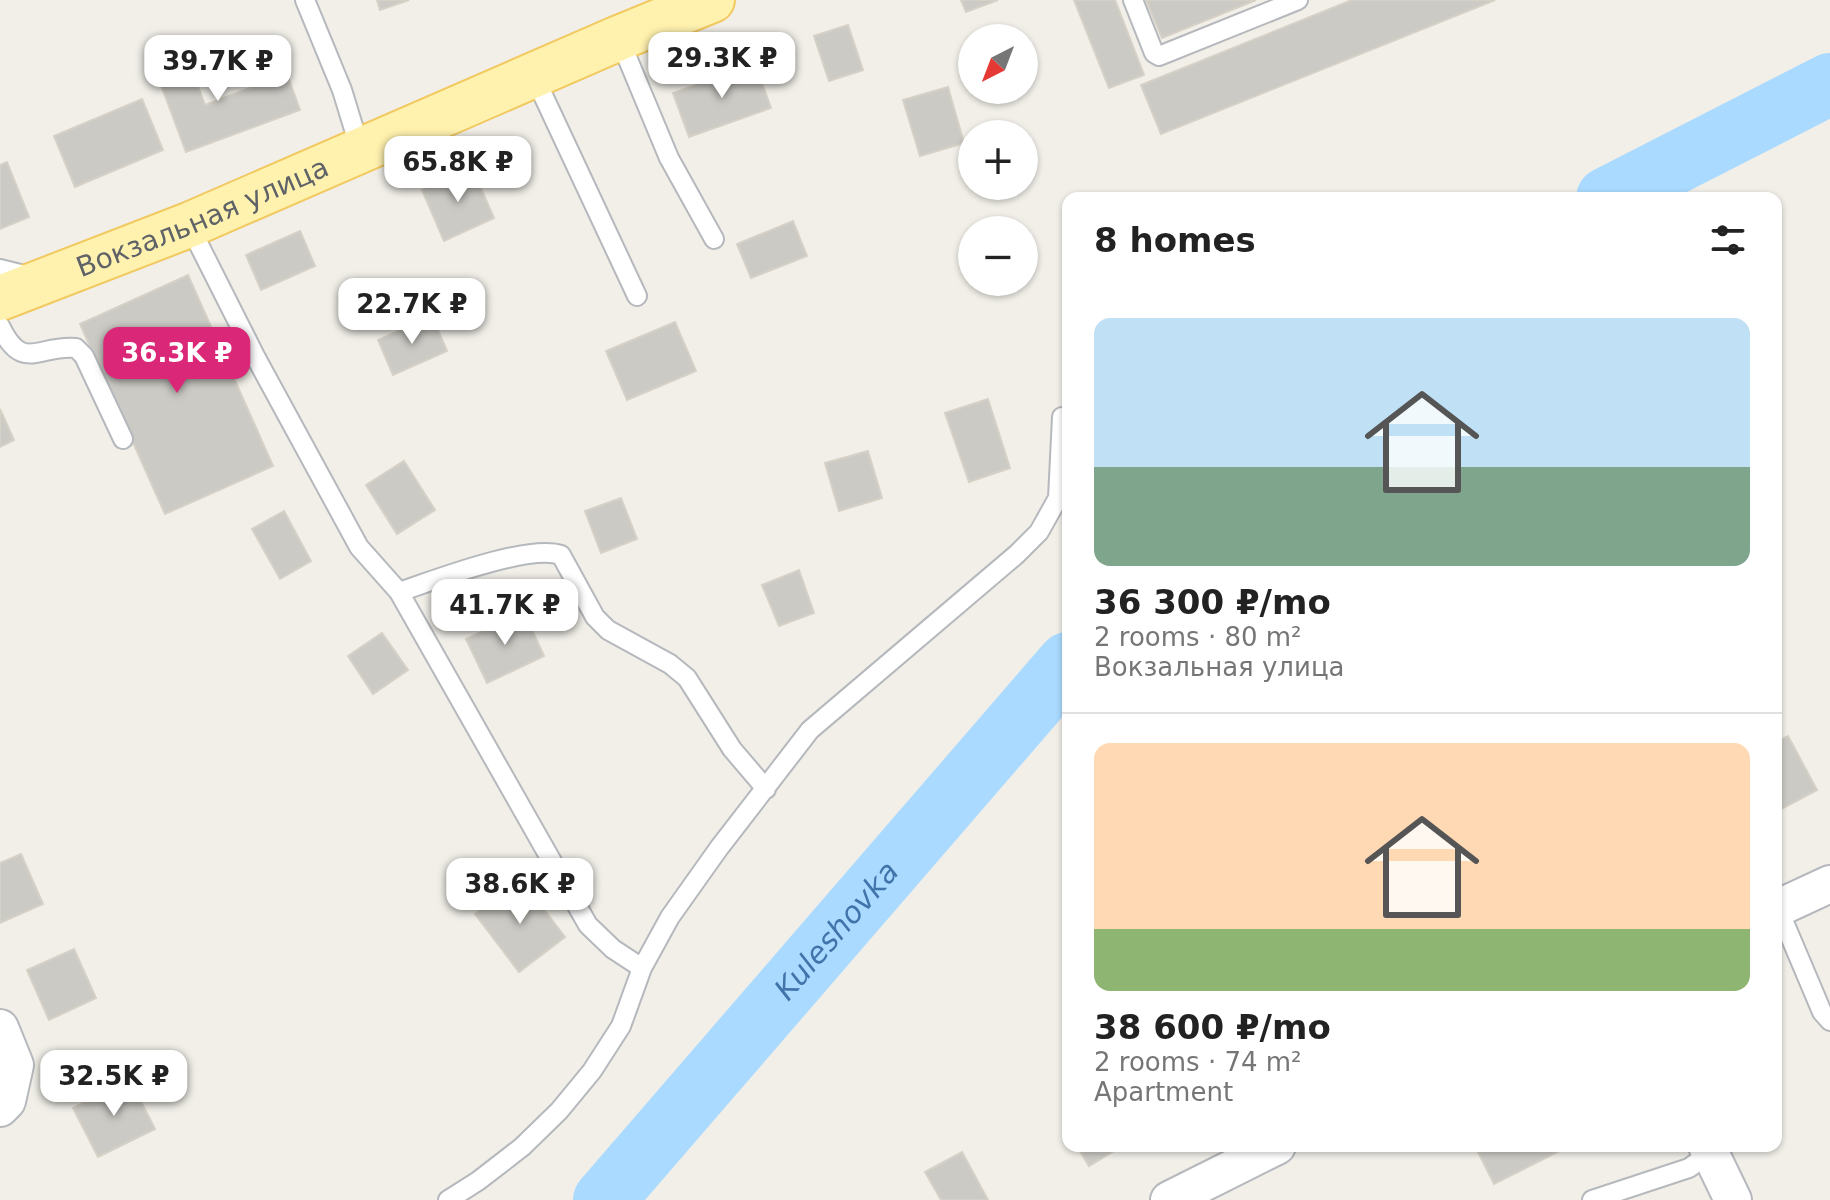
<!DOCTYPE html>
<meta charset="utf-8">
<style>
body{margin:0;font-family:"DejaVu Sans",sans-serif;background:#f2f2f2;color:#222;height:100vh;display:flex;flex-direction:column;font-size:30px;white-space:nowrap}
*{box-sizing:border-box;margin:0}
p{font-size:26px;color:#767676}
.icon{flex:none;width:44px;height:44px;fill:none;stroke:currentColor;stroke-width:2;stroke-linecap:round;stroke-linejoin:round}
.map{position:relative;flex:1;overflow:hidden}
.side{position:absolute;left:1062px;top:192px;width:720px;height:960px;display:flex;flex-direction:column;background:#fff;border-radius:16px;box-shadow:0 2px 6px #0004}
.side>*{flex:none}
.needle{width:52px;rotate:222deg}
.fabs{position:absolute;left:958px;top:24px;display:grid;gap:16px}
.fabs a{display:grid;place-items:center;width:80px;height:80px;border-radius:50%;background:#fff;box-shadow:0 2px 6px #0004;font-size:40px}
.price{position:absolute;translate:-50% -68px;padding:0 18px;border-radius:16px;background:#fff;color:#222;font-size:26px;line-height:52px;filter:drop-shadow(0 2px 4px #0008)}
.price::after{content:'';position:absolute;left:50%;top:48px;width:24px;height:18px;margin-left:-12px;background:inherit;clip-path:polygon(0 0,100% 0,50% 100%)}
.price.active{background:#db2777;color:#fff}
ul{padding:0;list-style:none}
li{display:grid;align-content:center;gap:16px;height:424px;padding:0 32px}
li+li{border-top:2px solid #e0e0e0}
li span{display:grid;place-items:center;height:248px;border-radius:16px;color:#555}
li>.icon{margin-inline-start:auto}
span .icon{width:144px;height:144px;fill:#fffc;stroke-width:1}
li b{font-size:34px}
h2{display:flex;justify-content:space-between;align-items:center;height:96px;padding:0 32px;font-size:34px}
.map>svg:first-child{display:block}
</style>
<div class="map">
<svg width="1830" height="1200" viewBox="0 0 1830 1200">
<rect width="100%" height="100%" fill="#f1efe8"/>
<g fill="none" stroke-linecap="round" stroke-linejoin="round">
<!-- river -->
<g stroke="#aadaff" stroke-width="62">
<path d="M 1607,198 L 1830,84"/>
<path id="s1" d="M 604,1200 L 1068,663"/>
</g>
</g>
<!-- building -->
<path fill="#cccac5" stroke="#d6d1c6" stroke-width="2" d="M 377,0 L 409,0 L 380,10 Z
M 961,0 L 998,0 L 966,12 Z
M 1074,0 L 1115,0 L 1144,75 L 1109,88 Z
M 1146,0 L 1256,0 L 1162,38 Z
M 1352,0 L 1495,0 L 1161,134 L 1141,85 Z
M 848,25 L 863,70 L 829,81 L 814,36 Z
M 183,46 L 205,105 L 287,74 L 300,110 L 186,152 L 151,58 Z
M 755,64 L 771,108 L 689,137 L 673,93 Z
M 948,87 L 964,143 L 920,156 L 903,100 Z
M 142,99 L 163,150 L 75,187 L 54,136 Z
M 7,162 L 29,217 L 0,229 L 0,165 Z
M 472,168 L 494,218 L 444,241 L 422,190 Z
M 793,221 L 807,256 L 751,278 L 737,244 Z
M 300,231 L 315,266 L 261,290 L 246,255 Z
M 188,275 L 273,466 L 165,514 L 80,324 Z
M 432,316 L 447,351 L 393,375 L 378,340 Z
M 675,322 L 696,371 L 627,400 L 606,351 Z
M 988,399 L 1010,468 L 969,482 L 945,413 Z
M 0,409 L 14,440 L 0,447 Z
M 868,451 L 882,498 L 839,511 L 825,463 Z
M 404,461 L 435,510 L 397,534 L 366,485 Z
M 621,498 L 637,539 L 601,553 L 585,511 Z
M 284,511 L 311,561 L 280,579 L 252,529 Z
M 799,570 L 814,613 L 779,626 L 762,585 Z
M 524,612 L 544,656 L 487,683 L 466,639 Z
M 382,633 L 408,670 L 373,694 L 348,656 Z
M 1788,736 L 1817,790 L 1776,812 L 1776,742 Z
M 21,854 L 43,904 L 0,923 L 0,863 Z
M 521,879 L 565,937 L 519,972 L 475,914 Z
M 74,949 L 96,998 L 49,1020 L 27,970 Z
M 130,1080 L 155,1129 L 98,1157 L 73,1108 Z
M 1077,1146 L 1122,1146 L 1089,1166 Z
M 1475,1146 L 1569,1146 L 1494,1184 Z
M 962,1152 L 988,1200 L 941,1200 L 925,1172 Z"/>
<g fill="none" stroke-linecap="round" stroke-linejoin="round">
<!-- service casing -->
<g stroke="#b5b8bc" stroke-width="22">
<path id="service" d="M 305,0 L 342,90 L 361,152
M 1133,0 L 1154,53 L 1159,56 L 1298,0
M 619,38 L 669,158 L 714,239
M 534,76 L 637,296
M 189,225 L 255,356 L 359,547 L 399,592 L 588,925 L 613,949 L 642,968
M 0,269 L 24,275 L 32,282
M 0,326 C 23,374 39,344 76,348 L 84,356 L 123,439
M 399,592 C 435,580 528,544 561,555 L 595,617 L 608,630 L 670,664 L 687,678 L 732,749 L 766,789
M 1778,908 L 1822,1012 L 1830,1021
M 448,1200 L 478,1181 L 522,1147 L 559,1111 L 592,1071 L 621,1026 L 642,968 L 670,917 L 719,848 L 810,730 L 1017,554 L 1039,532 L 1058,498 L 1062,417
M 1592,1200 L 1689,1168 L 1710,1153"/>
</g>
<!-- minor casing -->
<g stroke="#b5b8bc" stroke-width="40">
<path id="minor" d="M 1776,909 L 1830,884
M 0,1028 L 15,1065 L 7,1101 L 0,1108
M 1707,1146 L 1733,1200
M 1169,1200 L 1277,1146"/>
</g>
<!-- primary casing -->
<g stroke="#f2c960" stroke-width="48">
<g id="primary">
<path id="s2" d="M 0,298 L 189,225 L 619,38 L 712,0"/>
</g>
</g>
<!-- service -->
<use href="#service" stroke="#fff" stroke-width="18"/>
<!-- minor -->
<use href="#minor" stroke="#fff" stroke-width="36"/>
<!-- primary -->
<use href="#primary" stroke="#fff2af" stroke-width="44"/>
</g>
<g text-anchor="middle" stroke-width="6" stroke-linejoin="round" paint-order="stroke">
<!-- street labels -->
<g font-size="28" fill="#5f6368" stroke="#fff">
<text dy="10" stroke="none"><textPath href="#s2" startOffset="218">Вокзальная улица</textPath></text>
</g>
<!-- water labels -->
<g font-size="30" font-style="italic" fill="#4174aa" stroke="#fff">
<text dy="10" stroke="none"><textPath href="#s1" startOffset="356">Kuleshovka</textPath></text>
</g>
</g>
</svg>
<div class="fabs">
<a><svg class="needle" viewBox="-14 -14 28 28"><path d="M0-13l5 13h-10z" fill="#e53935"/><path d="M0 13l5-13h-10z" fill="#767676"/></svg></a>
<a>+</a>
<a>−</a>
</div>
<b class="price" style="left:722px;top:100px">29.3K ₽</b>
<b class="price" style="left:218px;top:103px">39.7K ₽</b>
<b class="price" style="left:458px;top:204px">65.8K ₽</b>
<b class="price" style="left:412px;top:346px">22.7K ₽</b>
<b class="price active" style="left:177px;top:395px">36.3K ₽</b>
<b class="price" style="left:505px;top:647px">41.7K ₽</b>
<b class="price" style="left:520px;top:926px">38.6K ₽</b>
<b class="price" style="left:114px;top:1118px">32.5K ₽</b>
<section class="side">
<h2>8 homes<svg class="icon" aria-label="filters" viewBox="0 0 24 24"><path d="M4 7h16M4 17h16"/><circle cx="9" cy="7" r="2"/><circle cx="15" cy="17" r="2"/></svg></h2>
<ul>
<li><span style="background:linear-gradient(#bfe0f5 60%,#7fa58c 0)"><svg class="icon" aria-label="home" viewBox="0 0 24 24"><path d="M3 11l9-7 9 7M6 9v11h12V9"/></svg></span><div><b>36 300 ₽/mo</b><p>2 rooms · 80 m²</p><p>Вокзальная улица</p></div></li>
<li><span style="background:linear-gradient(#ffd9b3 75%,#8fb573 0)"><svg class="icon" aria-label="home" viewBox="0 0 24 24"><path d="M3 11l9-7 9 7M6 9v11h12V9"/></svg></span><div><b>38 600 ₽/mo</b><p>2 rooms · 74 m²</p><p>Apartment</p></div></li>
</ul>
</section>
</div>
